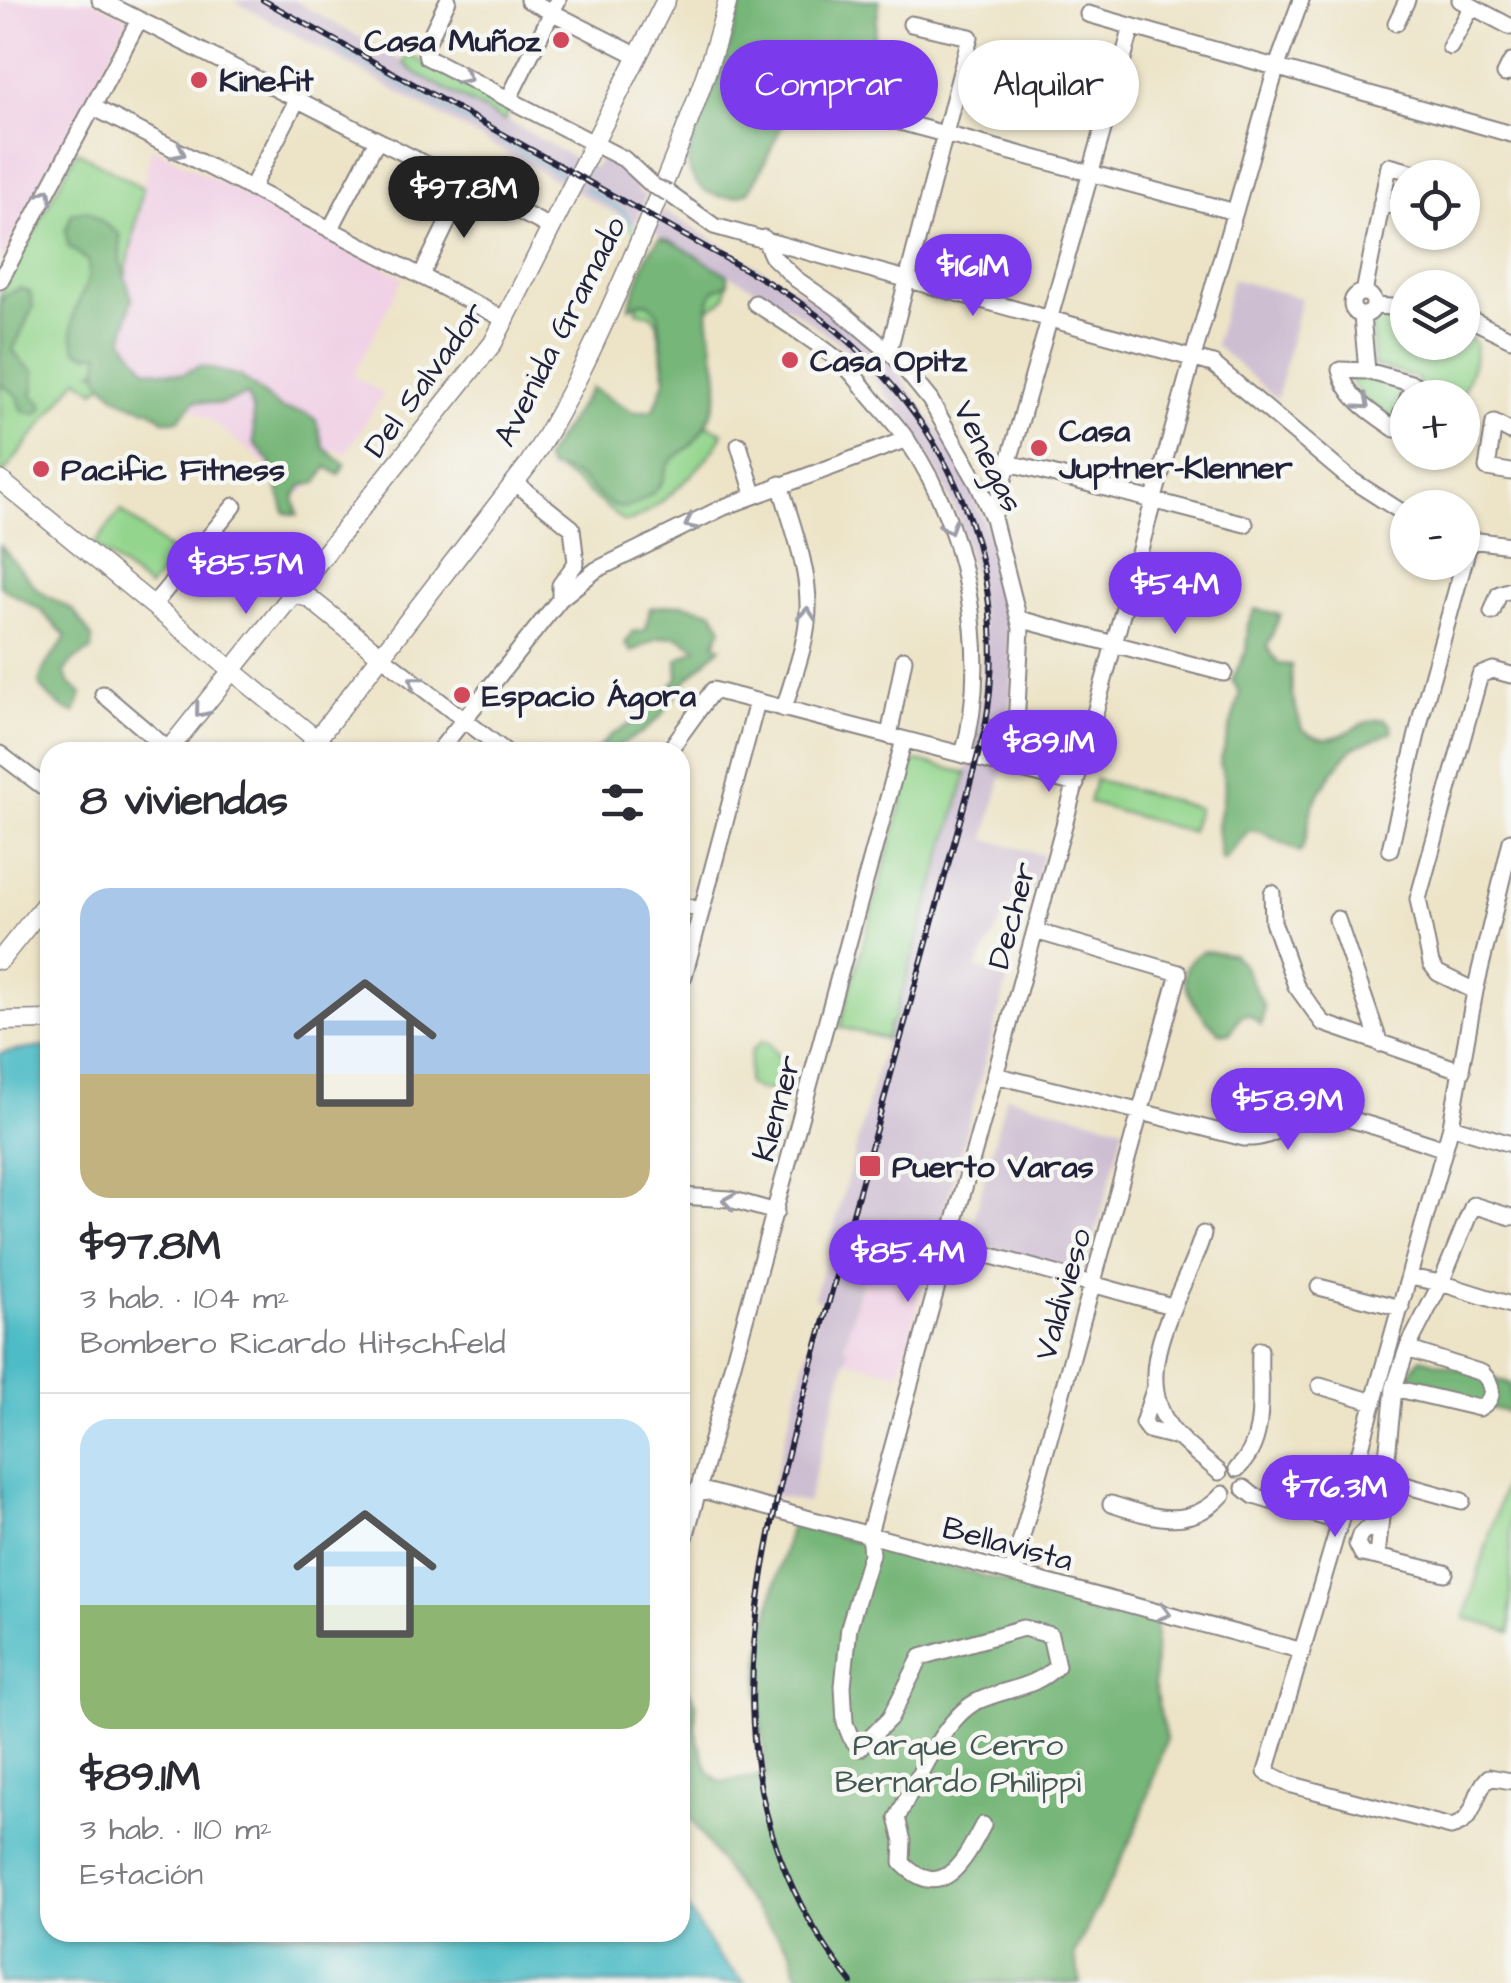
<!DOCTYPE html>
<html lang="es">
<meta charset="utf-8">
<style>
body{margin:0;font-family:"Architects Daughter",sans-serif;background:#f2f2f3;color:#2b2b33;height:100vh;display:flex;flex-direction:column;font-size:38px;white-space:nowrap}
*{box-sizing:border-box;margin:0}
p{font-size:32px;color:#7c7c81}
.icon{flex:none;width:55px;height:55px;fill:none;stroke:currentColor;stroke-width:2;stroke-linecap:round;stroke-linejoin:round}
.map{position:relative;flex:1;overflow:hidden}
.panel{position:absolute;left:40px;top:742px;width:650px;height:1200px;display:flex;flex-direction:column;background:#fff;border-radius:30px;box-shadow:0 2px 8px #0004}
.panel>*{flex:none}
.banner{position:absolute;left:720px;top:40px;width:640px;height:90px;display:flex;gap:20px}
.tools{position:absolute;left:1390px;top:160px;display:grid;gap:20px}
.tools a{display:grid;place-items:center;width:90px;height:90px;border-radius:50%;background:#fff;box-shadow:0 2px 8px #0004;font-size:50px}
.price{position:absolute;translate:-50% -85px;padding:0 22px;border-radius:35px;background:#7c3aed;color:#fff;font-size:32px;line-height:65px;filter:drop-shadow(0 2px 5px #0008)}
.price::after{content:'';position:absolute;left:50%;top:60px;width:30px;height:22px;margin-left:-15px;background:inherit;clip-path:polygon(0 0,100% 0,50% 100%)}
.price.current{background:#222;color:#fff}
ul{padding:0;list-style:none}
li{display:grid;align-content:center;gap:20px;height:530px;padding:0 40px}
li+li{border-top:2px solid #e1e1e2}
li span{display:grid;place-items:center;height:310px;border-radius:30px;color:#555}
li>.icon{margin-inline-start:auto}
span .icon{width:180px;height:180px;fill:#fffc;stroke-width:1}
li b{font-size:42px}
h2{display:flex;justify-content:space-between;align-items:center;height:120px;padding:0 40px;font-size:42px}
.pill{padding:0 35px;border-radius:45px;background:#fff;box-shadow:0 2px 8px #0004;font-size:35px;line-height:90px}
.pill.current{background:#7c3aed;color:#fff}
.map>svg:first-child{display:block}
</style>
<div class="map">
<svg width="1511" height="1983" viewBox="0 0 1511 1983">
<rect width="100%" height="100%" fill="#f6f6f2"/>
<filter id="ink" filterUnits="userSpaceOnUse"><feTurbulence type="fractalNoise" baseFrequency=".01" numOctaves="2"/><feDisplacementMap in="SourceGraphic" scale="20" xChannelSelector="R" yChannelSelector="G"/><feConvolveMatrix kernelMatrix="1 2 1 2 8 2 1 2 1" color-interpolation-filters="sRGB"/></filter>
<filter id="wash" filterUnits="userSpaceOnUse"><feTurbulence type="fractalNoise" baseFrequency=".0048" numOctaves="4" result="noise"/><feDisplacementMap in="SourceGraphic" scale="40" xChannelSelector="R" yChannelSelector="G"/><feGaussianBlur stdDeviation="2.25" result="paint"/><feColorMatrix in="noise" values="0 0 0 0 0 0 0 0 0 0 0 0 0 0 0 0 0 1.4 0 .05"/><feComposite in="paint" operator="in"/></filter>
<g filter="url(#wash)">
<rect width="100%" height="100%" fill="#ede4c8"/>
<!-- built -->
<path fill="#f0d0e5" d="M 0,0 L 91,0 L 129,18 L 0,264 Z
M 151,147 L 403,277 L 353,376 L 383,394 L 346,454 L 334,448 L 303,494 L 208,418 L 108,363 Z
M 871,1250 L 929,1266 L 899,1373 L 846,1360 L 849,1349 L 844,1347 Z"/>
<!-- industrial -->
<path fill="#cebed2" d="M 233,0 L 293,0 L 579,161 L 594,168 L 602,157 L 624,169 L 640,184 L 637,191 L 646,196 L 634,224 Z
M 663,210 L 833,311 L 894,366 L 956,456 L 989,532 L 1002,590 L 1013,668 L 1007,756 L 985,839 L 1043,855 L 1034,890 L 1020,888 L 976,968 L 1008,978 L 929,1266 L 870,1250 L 844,1347 L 849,1349 L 807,1503 L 770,1494 L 821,1301 L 814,1298 L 825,1260 L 890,1022 L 894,1022 L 975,743 L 982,700 L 983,633 L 974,578 L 959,520 L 942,481 L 904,417 L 878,382 L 835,340 L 792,309 L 653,232 Z
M 1232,279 L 1301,298 L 1277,399 L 1215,345 Z
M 1006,1096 L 1124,1127 L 1086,1271 L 968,1241 Z"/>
<!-- green -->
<path fill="#93d58c" stroke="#5a7c64" stroke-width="2.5" d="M 408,54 L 510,109 L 504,121 L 414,72 L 404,63 Z
M 77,151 L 143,188 L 108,363 L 91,372 L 102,371 L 104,383 L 95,391 L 78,379 L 4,473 L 0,470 L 0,295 Z
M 726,284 C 730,301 716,305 704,310 L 702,416 L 706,425 L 723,432 C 718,455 647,522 624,522 L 577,483 L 552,467 L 647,426 L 666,382 L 657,322 L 651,315 L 637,311 L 637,296 Z
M 1386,312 L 1407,317 L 1408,342 L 1462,342 L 1463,334 L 1476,343 L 1474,363 L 1461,397 L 1414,397 L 1419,379 L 1373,365 L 1372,323 Z
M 1349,378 L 1366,378 L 1410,388 L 1396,422 L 1362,398 Z
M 121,510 L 176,556 L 149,588 L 94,545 Z
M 918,761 L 967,773 L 893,1023 L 890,1023 L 886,1039 L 840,1027 L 913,763 Z
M 1095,779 L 1198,808 L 1191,832 L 1089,803 Z
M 762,1041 L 769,1043 C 784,1063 788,1071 772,1091 L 758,1090 L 747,1083 L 751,1051 Z
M 1511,1463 L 1511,1632 L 1465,1618 Z"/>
<!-- forest -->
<path fill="#76b678" stroke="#4c6c5a" stroke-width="2.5" d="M 742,0 L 880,0 L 873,44 L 866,65 C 845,81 816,85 798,104 C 776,126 767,167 748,192 C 716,207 682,185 689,149 L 726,59 Z
M 87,210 L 120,235 L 120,260 L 132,299 L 123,339 L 146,369 L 182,374 L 200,366 L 240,376 L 282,409 L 306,413 L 316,420 L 324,448 L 345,464 L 339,475 L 327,467 L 317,483 L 302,486 L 294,498 L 298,515 L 285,513 L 270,462 L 254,443 L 253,411 L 247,395 L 220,404 L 195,401 L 178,420 L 163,420 C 152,407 139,409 124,401 C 113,395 106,387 98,377 L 100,353 L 88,355 L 76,350 C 61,304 94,297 88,261 L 68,246 L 66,230 L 72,213 Z
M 660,238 L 675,243 L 728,275 L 728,284 C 723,286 718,287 714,291 C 697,311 724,367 717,396 C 713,413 703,432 692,444 C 685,451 675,456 669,464 C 663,471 666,478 660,485 C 653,494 633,509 621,508 C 597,505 587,469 550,469 L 544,459 L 591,388 L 634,412 L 654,410 L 666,378 L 658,313 L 649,303 L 642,302 L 629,307 L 647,255 Z
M 20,288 L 30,292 L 33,307 L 13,350 L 23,363 L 34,371 L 33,396 L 41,402 L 43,409 L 35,414 L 23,411 L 16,394 L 0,384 L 0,303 L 5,295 Z
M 0,545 L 39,591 L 74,611 L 92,638 L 92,650 L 74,660 L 64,672 L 70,684 L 82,694 L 75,713 C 62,711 45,694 39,683 C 46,656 56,657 66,636 L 40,610 L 0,586 Z
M 682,604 L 713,611 L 722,628 L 715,644 L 721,647 L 686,680 L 660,717 L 643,732 L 607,752 L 594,752 L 611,735 L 641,718 L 678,678 L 677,660 L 697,648 L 675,636 L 658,638 L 632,652 L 625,644 L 632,632 L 646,630 L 650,608 Z
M 1255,609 L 1280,615 L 1267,647 L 1279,664 L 1291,665 L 1292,695 L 1302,729 C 1340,754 1348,720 1384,719 L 1391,725 L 1392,732 C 1380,739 1366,740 1355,747 C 1345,753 1317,794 1313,806 C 1306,822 1310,837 1300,852 L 1261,832 L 1249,830 L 1224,861 L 1220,858 L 1217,826 L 1225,786 L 1220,763 L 1240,693 L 1232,680 L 1246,651 L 1248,624 Z
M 1203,951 L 1232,954 L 1242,963 L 1264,1007 L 1261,1025 L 1249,1014 L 1240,1016 L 1230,1033 L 1220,1033 C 1198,1013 1163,971 1203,951 Z
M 1421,1358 L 1511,1384 L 1511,1413 L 1404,1386 L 1407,1376 Z
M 791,1524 L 1156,1622 L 1154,1684 L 1166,1739 L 1138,1825 L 1074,1955 L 1081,1983 L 804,1983 L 795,1969 L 792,1952 L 740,1892 L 680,1802 L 680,1676 L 696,1703 L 695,1727 L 700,1746 L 709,1772 L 719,1782 L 767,1776 C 763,1740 757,1703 760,1668 C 765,1619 779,1571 791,1524 Z"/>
<!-- water -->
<path fill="#4ebcc6" stroke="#386f80" stroke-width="2.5" d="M 50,1046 L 50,1932 L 680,1932 L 680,1897 L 717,1955 L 745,1983 L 0,1983 L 0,1053 Z"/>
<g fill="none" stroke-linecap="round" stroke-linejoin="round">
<!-- stream -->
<path stroke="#4ebcc6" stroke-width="2.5" d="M 329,44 L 564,176
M 585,188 L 624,212 L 633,230"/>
</g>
</g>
<g filter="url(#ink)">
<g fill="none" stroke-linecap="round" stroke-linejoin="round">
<!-- minor casing -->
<g stroke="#888382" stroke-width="19">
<path id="minor" d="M 100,0 L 552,228
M 448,0 L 425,47 L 427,57 L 624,159 L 653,186
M 528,0 L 638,56
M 1460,0 L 1511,27
M 1088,14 L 1511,134
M 1396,23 L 1407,0
M 1450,47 L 1472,6
M 1505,74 L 1511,62
M 509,98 L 558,0
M 818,100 L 1235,212
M 93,107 L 506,320
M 251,189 L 297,100
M 668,193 L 714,226 L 1213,364 L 1350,479 L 1408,516
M 1381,204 L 1408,208
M 330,230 L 377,140
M 764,238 L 772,256 L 796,279 L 836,307 L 895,357 L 930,400 L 978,484 L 993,518 L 1021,628 L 1014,768
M 421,276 L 466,185
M 0,281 L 139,20
M1352 304a11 11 0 1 1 22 0a11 11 0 1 1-22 0Z
M 1364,293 L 1389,166 L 1433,178
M 755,303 C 784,322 816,341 843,364 C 854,374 863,387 873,399 C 884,412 897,425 907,440 C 967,526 991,655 963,755
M 1374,306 L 1408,308
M 1462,315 L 1511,339
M 1362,316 L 1367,371
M 889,350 L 970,37 L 911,24
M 1408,399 L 1395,429 C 1372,413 1347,399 1340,370 L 1367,371 L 1414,384 L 1408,398
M 1511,432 L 1494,423 L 1487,468 L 1511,472
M 739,445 L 754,494
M 1009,463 L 1245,524
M 514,482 L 572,528 L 576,563 L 560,585 L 560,599
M 780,484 C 791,523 809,567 808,608 C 808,641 793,677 784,709
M 993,518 L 1132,27
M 1462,539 L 1511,545
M 154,604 L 234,506
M 1492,612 L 1499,594 L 1511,590
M 1019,619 L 1224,673
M 380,655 L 506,752
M 103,694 L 171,752
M 889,736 L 904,659
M 317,740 L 333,752
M 438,752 L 560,599 L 596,570 L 724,507 L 907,439
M 668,752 L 713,690 L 1076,784
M 0,754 L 50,792
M 1511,841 L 1475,991 L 1451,1126 L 1340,1522 L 1266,1772 L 1289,1784 L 1451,1827 C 1478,1821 1472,1793 1489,1777 L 1511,1781
M 1390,849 L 1422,713 L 1470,541
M 1272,893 L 1273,922 L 1296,986 L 1323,1023 L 1462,1071
M 680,905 L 701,910
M 1337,919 L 1380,1044
M 684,976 L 757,702
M 1475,991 L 1438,973 L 1431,964 L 1418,899 L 1480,675 L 1493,670 L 1511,675
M 995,1075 L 1244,1138 C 1277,1140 1288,1118 1317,1114 C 1334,1111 1423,1142 1445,1149
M 1451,1126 L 1511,1144
M 680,1196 L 730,1199 L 776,1212
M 1203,1234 C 1185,1295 1125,1369 1173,1431 C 1186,1446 1204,1459 1219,1472
M 949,1244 L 1171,1306
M 1409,1277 L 1441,1283 L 1511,1305
M 1319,1287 L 1401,1308
M 1320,1386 L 1374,1402
M 1394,1388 L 1479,1408 C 1496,1399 1494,1385 1482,1373 L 1407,1349
M 1154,1390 L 1143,1423 L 1148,1430 L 1180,1438
M 1237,1469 C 1269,1439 1258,1390 1260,1350
M 1383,1479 L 1462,1501
M 1244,1488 L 1254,1496 L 1340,1522
M 698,1489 L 1303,1651
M 1111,1504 C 1152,1517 1190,1531 1223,1494
M 680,1556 L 904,740
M 1377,1557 L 1362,1554 L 1357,1544 L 1360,1535 L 1366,1529 L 1379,1530
M 1012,1572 L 1179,973 L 1035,931
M 1445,1573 L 1377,1557 L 1394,1388 L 1407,1349 L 1441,1283 L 1473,1205 L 1511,1217
M 983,1825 C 965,1860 943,1904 902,1863 L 903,1841 L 897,1818 C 914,1786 944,1716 978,1701 C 1006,1688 1034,1689 1057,1666 L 1050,1635 L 1023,1628 L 921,1657 L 890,1718 L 860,1748 L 851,1738 L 845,1723 L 843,1686 L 849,1627 L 871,1554 L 869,1534 L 878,1500 L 1193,357 L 1276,69 L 1301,0"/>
</g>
<!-- major casing -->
<g stroke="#888382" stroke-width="21">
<path id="major" d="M 0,480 L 317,740
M 295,594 L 309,598 L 380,655
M 167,752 L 493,343 L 666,0
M 307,752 L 528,465 C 574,394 608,315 641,238 C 674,160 707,82 728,0
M 0,960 L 50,898
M 0,1021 L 50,1020"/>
</g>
<!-- minor -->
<use href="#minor" stroke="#fff" stroke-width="15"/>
<!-- major -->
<use href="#major" stroke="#fff" stroke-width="18"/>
<!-- rail casing -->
<g stroke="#22223b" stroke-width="6">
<path id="rail" d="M 263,0 L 766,281 C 928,376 1018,540 985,729 L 791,1441 C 742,1638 718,1814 852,1983"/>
</g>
<!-- rail -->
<use href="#rail" stroke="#f6f6f2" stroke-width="2.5" stroke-dasharray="8" stroke-linecap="butt"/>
<!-- minor-bridge casing -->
<g stroke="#888382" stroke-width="19" stroke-linecap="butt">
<path id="minor-bridge" d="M 653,186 L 668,193"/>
</g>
<!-- minor-bridge -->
<use href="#minor-bridge" stroke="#fff" stroke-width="15"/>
</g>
<!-- one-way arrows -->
<defs><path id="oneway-chevron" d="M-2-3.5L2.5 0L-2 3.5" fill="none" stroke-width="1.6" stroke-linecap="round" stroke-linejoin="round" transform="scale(2.5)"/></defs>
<g stroke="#9c9ca7">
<use href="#oneway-chevron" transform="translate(465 77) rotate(26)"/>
<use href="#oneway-chevron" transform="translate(179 152) rotate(27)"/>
<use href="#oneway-chevron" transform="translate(46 195) rotate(-62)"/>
<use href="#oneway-chevron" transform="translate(1363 403) rotate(42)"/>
<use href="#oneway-chevron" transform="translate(691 523) rotate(154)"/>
<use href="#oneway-chevron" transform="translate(949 527) rotate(72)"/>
<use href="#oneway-chevron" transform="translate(807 614) rotate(-85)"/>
<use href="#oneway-chevron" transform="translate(415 682) rotate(-142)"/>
<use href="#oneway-chevron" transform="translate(201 711) rotate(129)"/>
<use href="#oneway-chevron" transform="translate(729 1201) rotate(-171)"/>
<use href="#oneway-chevron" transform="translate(1164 1613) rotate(15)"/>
</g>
</g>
<!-- markers -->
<g fill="#d1495b" stroke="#f6f6f2" stroke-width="4">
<circle cx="561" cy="40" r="10"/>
<circle cx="199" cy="80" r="10"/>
<circle cx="790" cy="360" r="10"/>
<circle cx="1039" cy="448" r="10"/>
<circle cx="41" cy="469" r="10"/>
<circle cx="462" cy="695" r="10"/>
<rect x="858" y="1154" width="24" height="24" rx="5"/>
</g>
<g text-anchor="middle" stroke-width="9" stroke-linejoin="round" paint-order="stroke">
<!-- poi labels -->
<g font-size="32" font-weight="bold" fill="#22223b" stroke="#f6f6f2" text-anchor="start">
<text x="541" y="51" text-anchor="end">Casa Muñoz</text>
<text x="219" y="91">Kinefit</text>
<text x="810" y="371">Casa Opitz</text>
<text x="1059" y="441">Casa<tspan x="1059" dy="37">Juptner-Klenner</tspan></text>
<text x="61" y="480">Pacific Fitness</text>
<text x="482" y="706">Espacio Ágora</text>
<text x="892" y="1177">Puerto Varas</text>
</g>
<!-- street labels -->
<g font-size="32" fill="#22223b" stroke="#f6f6f2">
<text transform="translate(559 331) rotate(-63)" y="11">Avenida Gramado</text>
<text transform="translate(424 379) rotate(-54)" y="11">Del Salvador</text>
<text transform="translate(989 456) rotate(64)" y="11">Venegas</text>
<text transform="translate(1011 915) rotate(-75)" y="11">Decher</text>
<text transform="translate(776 1108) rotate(-75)" y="11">Klenner</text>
<text transform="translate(1062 1294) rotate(-74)" y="11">Valdivieso</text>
<text transform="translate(1008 1543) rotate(15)" y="11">Bellavista</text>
</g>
<!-- park labels -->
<g font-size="32" fill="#445853" stroke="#f6f6f2">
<text x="958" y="1755">Parque Cerro<tspan x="958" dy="37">Bernardo Philippi</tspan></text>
</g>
</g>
</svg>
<div class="tools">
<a><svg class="icon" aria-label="locate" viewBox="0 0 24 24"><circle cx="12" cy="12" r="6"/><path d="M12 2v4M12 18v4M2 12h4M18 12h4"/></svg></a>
<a><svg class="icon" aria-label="layers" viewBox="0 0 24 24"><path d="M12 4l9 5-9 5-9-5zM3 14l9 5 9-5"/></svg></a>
<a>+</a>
<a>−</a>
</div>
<b class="price current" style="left:464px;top:241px">$97.8M</b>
<b class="price" style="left:973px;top:319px">$161M</b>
<b class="price" style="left:246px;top:617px">$85.5M</b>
<b class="price" style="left:1175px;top:637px">$54M</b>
<b class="price" style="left:1049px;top:795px">$89.1M</b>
<b class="price" style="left:1288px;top:1153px">$58.9M</b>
<b class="price" style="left:908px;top:1305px">$85.4M</b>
<b class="price" style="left:1335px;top:1540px">$76.3M</b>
<div class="banner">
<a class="pill current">Comprar</a>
<a class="pill">Alquilar</a>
</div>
<section class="panel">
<h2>8 viviendas<svg class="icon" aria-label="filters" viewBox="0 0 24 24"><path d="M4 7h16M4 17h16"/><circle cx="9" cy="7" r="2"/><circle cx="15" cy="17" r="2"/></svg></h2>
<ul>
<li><span style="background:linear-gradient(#a9c7e8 60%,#c2b280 0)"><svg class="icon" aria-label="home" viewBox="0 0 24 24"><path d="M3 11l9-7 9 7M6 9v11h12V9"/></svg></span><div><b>$97.8M</b><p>3 hab. · 104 m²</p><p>Bombero Ricardo Hitschfeld</p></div></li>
<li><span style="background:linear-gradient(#bfe0f5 60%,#8fb573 0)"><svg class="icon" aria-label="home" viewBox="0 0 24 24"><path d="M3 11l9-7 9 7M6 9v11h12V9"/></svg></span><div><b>$89.1M</b><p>3 hab. · 110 m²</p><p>Estación</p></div></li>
</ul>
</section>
</div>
